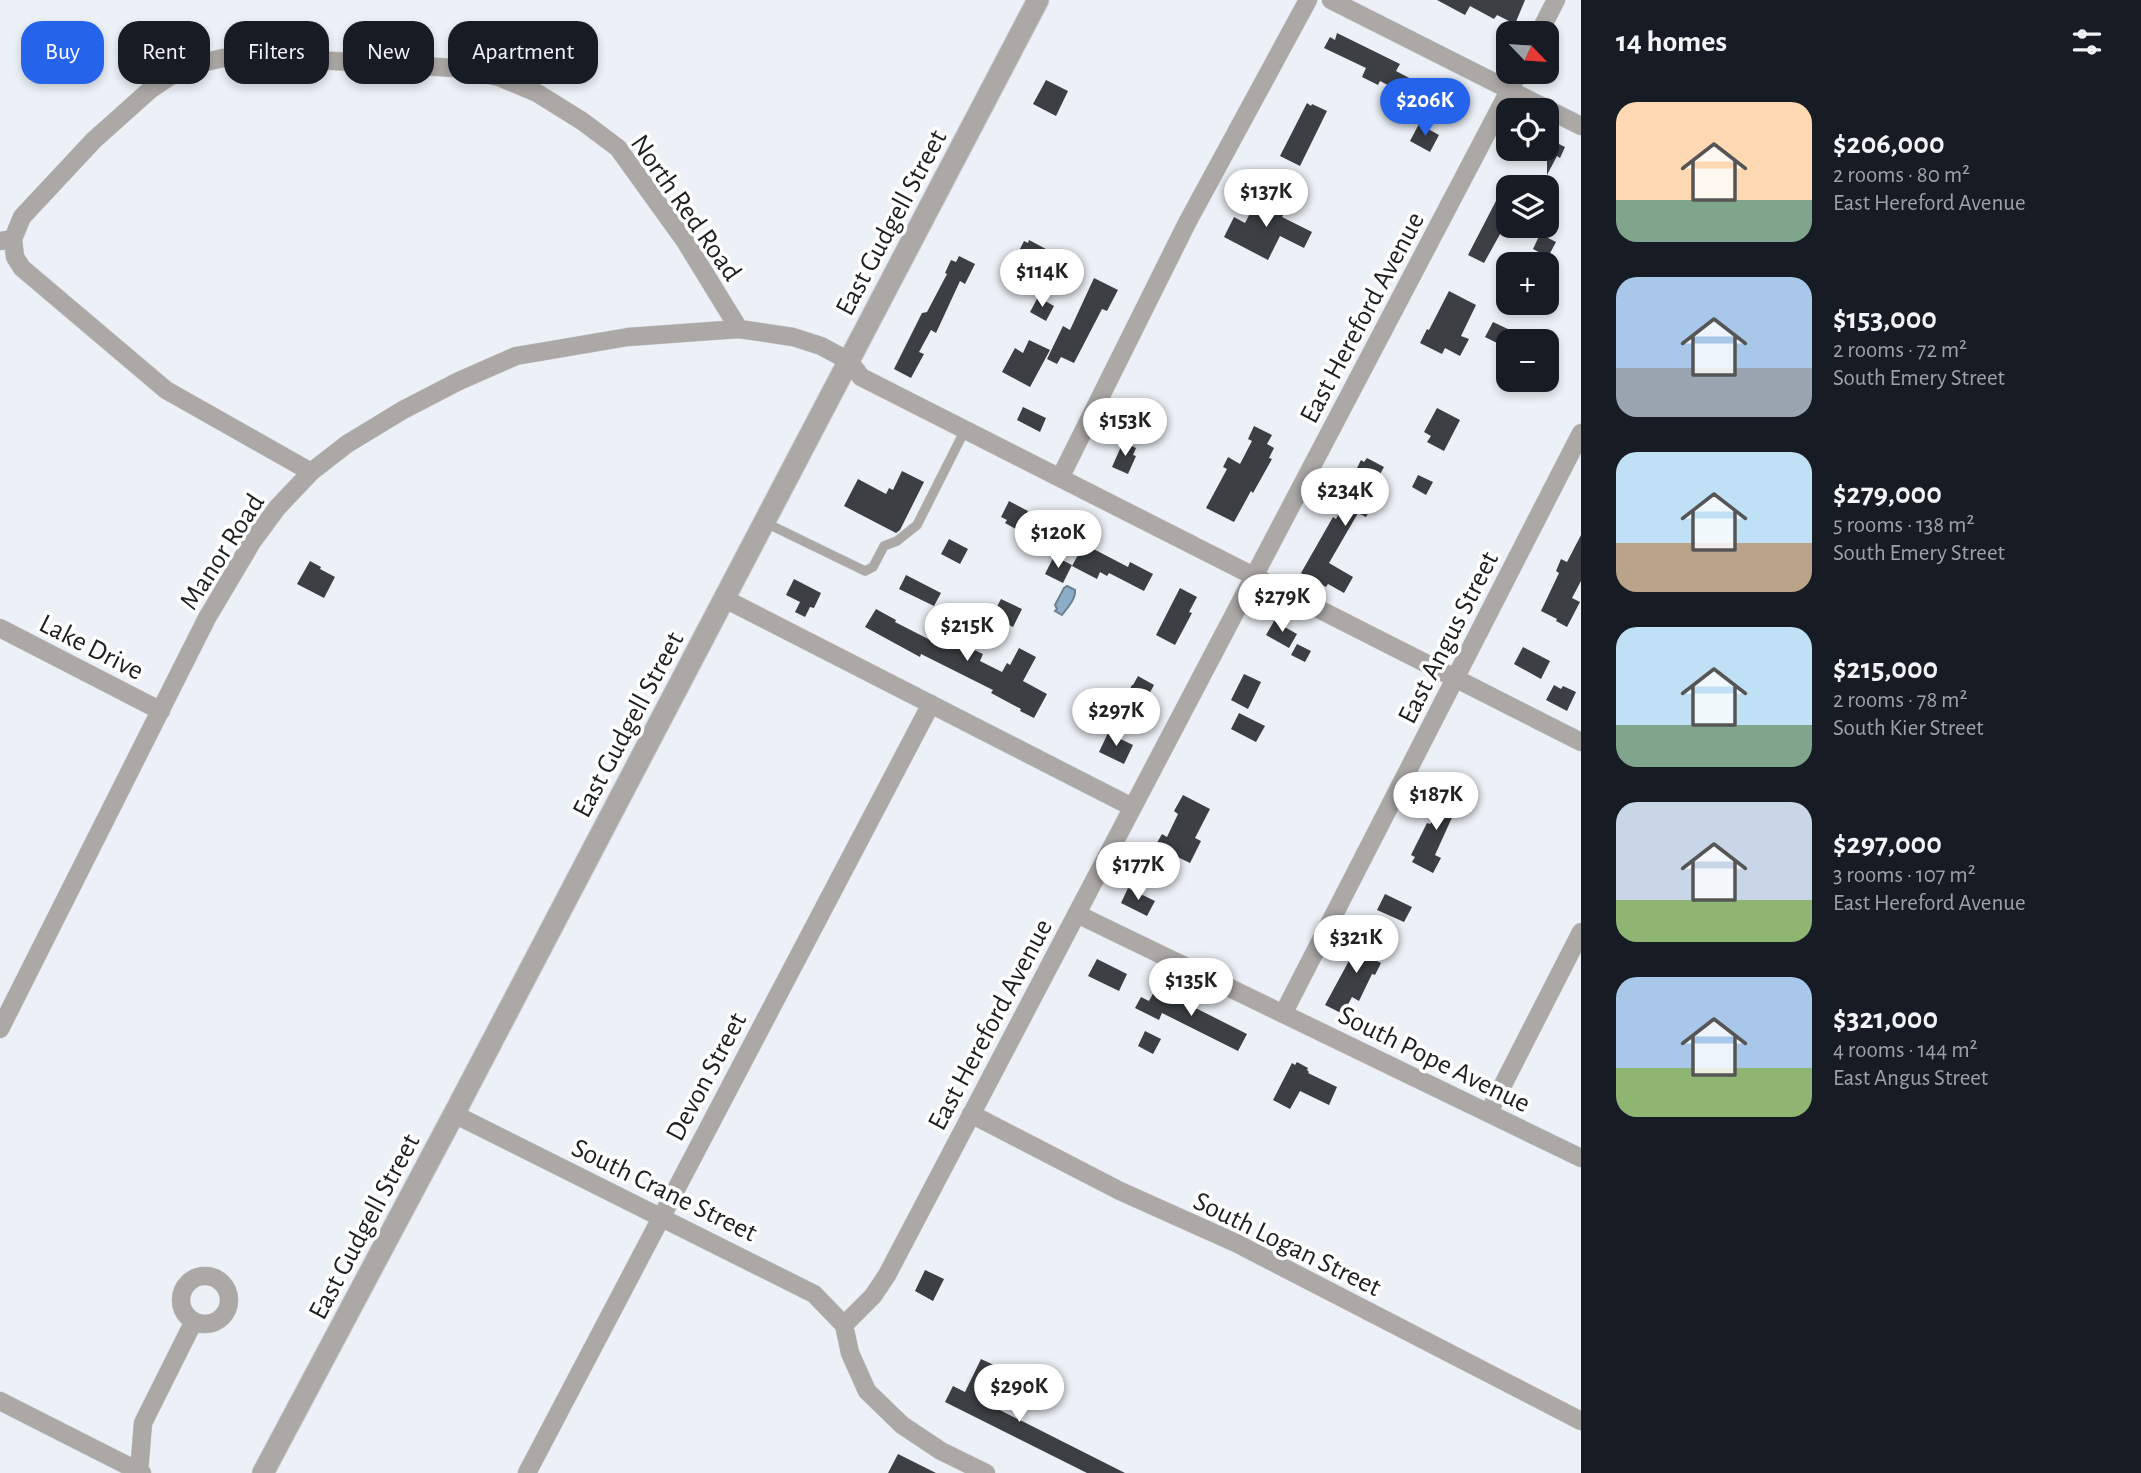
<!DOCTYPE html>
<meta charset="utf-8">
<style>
body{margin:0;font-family:"Alegreya Sans",sans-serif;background:#242831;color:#f1f3f6;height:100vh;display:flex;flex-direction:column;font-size:26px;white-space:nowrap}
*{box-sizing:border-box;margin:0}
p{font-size:23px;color:#9ea1a6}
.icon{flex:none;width:38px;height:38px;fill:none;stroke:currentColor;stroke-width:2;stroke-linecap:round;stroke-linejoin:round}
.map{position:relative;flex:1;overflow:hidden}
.details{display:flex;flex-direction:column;background:#171b24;width:560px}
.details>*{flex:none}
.guide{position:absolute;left:21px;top:21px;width:665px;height:63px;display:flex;gap:14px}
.needle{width:46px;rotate:115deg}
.tools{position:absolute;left:1496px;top:21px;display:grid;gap:14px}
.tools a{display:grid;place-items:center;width:63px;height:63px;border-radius:14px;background:#171b24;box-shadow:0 4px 10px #0003;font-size:35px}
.price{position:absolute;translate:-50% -60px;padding:0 16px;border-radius:24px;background:#fff;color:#222;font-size:23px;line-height:46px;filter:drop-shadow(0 2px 4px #0008)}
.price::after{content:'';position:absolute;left:50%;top:42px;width:21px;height:16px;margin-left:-10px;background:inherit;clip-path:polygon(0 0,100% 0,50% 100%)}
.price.active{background:#2563eb;color:#fff}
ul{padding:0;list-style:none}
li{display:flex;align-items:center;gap:21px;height:175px;padding:0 35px}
li span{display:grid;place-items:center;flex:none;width:196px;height:140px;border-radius:21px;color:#555}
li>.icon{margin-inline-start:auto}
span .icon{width:84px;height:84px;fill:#fffc;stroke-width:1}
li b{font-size:30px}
h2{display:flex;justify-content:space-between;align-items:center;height:84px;padding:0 35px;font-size:30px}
.tag{padding:0 24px;border-radius:21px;background:#171b24;box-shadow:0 4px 10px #0003;font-size:24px;line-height:63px}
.tag.active{background:#2563eb;color:#fff}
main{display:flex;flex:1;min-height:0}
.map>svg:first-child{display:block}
</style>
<main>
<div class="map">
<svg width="1581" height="1473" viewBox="0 0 1581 1473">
<rect width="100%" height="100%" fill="#ecf1f7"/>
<!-- water -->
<path fill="#8cacc8" stroke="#6b8296" stroke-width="2" d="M 1067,586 L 1075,590 C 1076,599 1067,608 1062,615 L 1055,611 L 1057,609 L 1055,605 L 1064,588 Z"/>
<!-- building -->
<path fill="#3c4044" d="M 1437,0 L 1525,0 L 1515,24 L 1497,15 L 1494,19 L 1470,6 L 1465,15 Z
M 1337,33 L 1400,64 L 1396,71 L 1411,79 L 1403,93 L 1380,81 L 1378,85 L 1362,77 L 1366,68 L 1324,48 L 1330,37 L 1335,40 Z
M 1439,79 L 1457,88 L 1455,92 L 1457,94 L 1448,112 L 1428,102 L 1430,97 L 1426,95 L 1432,85 L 1435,87 Z
M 1046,80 L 1068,91 L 1056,116 L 1033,104 Z
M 1307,103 L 1311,106 L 1312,104 L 1327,111 L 1300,166 L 1280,156 Z
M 1419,124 L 1439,135 L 1430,152 L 1410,141 Z
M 1547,138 L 1565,147 L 1560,158 L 1557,156 L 1547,175 L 1547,160 L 1525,149 L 1547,149 Z
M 1265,195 L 1288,207 L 1282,217 L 1312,232 L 1304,248 L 1280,236 L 1268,260 L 1224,237 L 1234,217 L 1245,223 L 1259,196 L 1263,198 Z
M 1497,199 L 1508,205 L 1508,229 L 1504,227 L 1484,263 L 1468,255 Z
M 1540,234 L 1556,242 L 1548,257 L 1533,249 Z
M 1029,240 L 1046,249 L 1039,263 L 1018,253 L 1024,241 L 1028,243 Z
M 959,256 L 975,264 L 965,284 L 960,281 L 936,333 L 931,330 L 919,352 L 924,354 L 911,378 L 894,369 L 922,313 L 927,312 L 947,274 L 945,273 L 951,260 L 956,262 Z
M 1094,278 L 1118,290 L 1107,311 L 1102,309 L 1074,363 L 1061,357 L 1057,364 L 1047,359 L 1063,326 L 1070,330 Z
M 1449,291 L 1476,305 L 1461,336 L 1469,339 L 1460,356 L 1445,348 L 1442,354 L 1420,343 L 1427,329 L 1429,330 Z
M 1038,297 L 1054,306 L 1046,321 L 1030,312 Z
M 1493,322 L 1510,330 L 1503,346 L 1485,337 Z
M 1029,340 L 1050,350 L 1030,387 L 1002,372 L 1015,348 L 1023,353 Z
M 1023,407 L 1046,418 L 1040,432 L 1017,420 Z
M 1437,408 L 1460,420 L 1444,451 L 1427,442 L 1431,436 L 1424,432 Z
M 1254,426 L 1272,435 L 1267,444 L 1274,448 L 1269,458 L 1272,459 L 1253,493 L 1251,491 L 1234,522 L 1206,508 L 1227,469 L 1223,467 L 1228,457 L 1240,464 L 1252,441 L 1248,439 Z
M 1123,442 L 1136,448 L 1133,455 L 1136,456 L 1128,474 L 1112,467 Z
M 1367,458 L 1384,467 L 1378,478 L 1384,481 L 1375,497 L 1381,500 L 1375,511 L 1371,508 L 1366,517 L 1358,513 L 1329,563 L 1353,577 L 1344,593 L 1328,584 L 1326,587 L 1301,573 L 1333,517 L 1336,519 L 1361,473 L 1356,470 L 1361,460 L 1364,462 Z
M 902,471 L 924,482 L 900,530 L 896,533 L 844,506 L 858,479 L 886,494 L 889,488 L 893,490 Z
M 1418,475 L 1433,482 L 1426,495 L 1412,487 Z
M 1009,501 L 1028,511 L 1025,517 L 1032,521 L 1025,534 L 1005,523 L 1007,520 L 1001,517 Z
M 1581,535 L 1581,581 L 1572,598 L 1580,602 L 1567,627 L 1556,621 L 1557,619 L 1541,611 L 1559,573 L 1556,571 L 1561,559 L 1567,562 Z
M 949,539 L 968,549 L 960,564 L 941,554 Z
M 1084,544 L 1128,567 L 1130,562 L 1153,574 L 1144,591 L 1109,573 L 1107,576 L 1100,572 L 1097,579 L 1072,566 Z
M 1054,556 L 1072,565 L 1063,583 L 1045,574 Z
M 310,561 L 321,567 L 320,569 L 335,577 L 324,598 L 297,584 Z
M 906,575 L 941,593 L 934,606 L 899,589 Z
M 794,579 L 821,593 L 814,608 L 810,607 L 805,617 L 795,612 L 800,602 L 786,595 Z
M 1180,588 L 1197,597 L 1189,612 L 1192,613 L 1175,645 L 1156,635 Z
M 1001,599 L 1022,609 L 1013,627 L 992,616 Z
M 876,609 L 896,620 L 895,622 L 936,643 L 942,631 L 960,640 L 959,643 L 983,654 L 980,661 L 1002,672 L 1007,663 L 1010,665 L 1019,648 L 1036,657 L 1023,681 L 1047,694 L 1034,718 L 1020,711 L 1021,709 L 991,693 L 993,690 L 921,654 L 920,657 L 865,627 Z
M 1274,621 L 1297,634 L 1289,648 L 1266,635 Z
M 1297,644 L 1311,651 L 1305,662 L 1291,655 Z
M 1523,647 L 1550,661 L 1541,679 L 1514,664 Z
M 1244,674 L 1261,682 L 1248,709 L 1231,700 Z
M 1138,676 L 1154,685 L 1134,722 L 1118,713 L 1132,685 L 1133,685 Z
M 1554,685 L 1561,689 L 1563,686 L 1576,692 L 1567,711 L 1546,700 Z
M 1239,713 L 1265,726 L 1256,742 L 1231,729 Z
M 1108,733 L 1133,745 L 1124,764 L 1099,752 Z
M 1451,785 L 1464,791 L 1435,855 L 1441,858 L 1433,873 L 1412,862 L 1415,857 L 1411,855 L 1427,823 L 1430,824 L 1434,820 Z
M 1183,795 L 1210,809 L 1195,838 L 1201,841 L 1190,863 L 1155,846 L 1162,834 L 1167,837 L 1178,814 L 1174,811 Z
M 1128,888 L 1155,901 L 1147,916 L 1121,903 Z
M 1385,894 L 1412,907 L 1404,922 L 1377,910 Z
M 1364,933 L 1382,943 L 1373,959 L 1381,963 L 1375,975 L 1372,974 L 1359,1001 L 1352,997 L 1343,1014 L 1325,1005 Z
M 1097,959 L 1127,974 L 1119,991 L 1088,976 Z
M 1156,988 L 1247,1034 L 1238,1051 L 1162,1013 L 1159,1020 L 1135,1008 L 1141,997 L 1149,1001 Z
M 1145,1031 L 1161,1039 L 1153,1054 L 1138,1046 Z
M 1297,1062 L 1308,1068 L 1307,1070 L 1309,1072 L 1308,1073 L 1337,1087 L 1329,1105 L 1300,1091 L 1290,1109 L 1273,1100 L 1292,1063 L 1295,1065 Z
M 925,1270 L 944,1279 L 933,1301 L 915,1291 Z
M 981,1359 L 996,1366 L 980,1400 L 1125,1473 L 1087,1473 L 945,1402 L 953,1386 L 965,1392 Z
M 898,1454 L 936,1473 L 888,1473 Z"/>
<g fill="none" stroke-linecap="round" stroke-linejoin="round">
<!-- service casing -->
<g stroke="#c7cbd0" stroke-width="10">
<path id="service" d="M 764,522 L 865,571 L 873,567 L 884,546 L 897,541 L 917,525 L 965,430"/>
</g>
<!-- minor casing -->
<g stroke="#c7cbd0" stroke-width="19">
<path id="minor" d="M 1331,0 L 1581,126
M 1539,33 L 1556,0
M 13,239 L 15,257 L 22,268 L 166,390 L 311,472
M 0,241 L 13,239 L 22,217 L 94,140 L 151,89 L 172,75 L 193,65 L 223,58 L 246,56 L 456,68 L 499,77 L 537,93 L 582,121 L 618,148 L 685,241 L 739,329
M 1060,478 L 1187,223 L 1308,0
M 725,599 L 1132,807
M 0,628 L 161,711
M 1077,914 L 1581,1158
M 1283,1014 L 1581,433
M 0,1029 L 207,618 L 252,542 L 277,508 L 311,472 L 347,444 L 403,410 L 459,381 L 516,356 L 628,337 L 739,329 L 793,337 L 821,346 L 849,361 L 861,377 L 1581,742
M 1489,1112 L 1581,932
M 454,1114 L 814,1294 L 844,1325
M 971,1114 L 1120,1191 L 1236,1243 L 1581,1421
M181 1300a24 24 0 1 1 48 0a24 24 0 1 1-48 0Z
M 0,1401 L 142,1473
M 139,1472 L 143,1423 L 194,1321
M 527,1473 L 931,704
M 986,1473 L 941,1451 L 902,1425 L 867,1391 L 850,1353 L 844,1325 L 873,1296 L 887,1275 L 1519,72"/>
</g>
<!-- tertiary casing -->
<g stroke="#c7cbd0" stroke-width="23">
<path id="tertiary" d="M 263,1473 L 454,1114 L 1038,0"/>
</g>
<!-- service -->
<use href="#service" stroke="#aba8a6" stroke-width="9"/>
<!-- minor -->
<use href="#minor" stroke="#aba8a6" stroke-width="18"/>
<!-- tertiary -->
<use href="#tertiary" stroke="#aba8a6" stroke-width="21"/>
</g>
<g text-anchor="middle" stroke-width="7" stroke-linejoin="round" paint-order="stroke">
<!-- street labels -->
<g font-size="28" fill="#1d1f21" stroke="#fff">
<text transform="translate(687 207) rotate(55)" y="10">North Red Road</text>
<text transform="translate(890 222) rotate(-62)" y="10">East Gudgell Street</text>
<text transform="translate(1361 317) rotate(-62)" y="10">East Hereford Avenue</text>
<text transform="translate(221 551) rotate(-57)" y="10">Manor Road</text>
<text transform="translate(1447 637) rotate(-63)" y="10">East Angus Street</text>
<text transform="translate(92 646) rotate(27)" y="10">Lake Drive</text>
<text transform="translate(627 724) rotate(-62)" y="10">East Gudgell Street</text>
<text transform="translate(989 1024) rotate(-62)" y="10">East Hereford Avenue</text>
<text transform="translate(1435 1058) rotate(26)" y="10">South Pope Avenue</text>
<text transform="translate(705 1076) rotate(-62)" y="10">Devon Street</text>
<text transform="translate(665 1189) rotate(26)" y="10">South Crane Street</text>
<text transform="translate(363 1226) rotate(-62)" y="10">East Gudgell Street</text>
<text transform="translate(1288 1243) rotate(26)" y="10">South Logan Street</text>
</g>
</g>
</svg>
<div class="tools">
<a><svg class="needle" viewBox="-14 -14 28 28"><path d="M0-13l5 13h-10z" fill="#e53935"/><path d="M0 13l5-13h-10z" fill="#9ea1a6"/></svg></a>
<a><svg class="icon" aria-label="locate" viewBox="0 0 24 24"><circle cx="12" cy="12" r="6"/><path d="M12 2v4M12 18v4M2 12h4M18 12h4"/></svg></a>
<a><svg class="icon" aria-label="layers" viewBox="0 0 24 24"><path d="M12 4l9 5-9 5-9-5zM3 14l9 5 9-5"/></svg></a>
<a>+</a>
<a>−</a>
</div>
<b class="price active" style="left:1425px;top:138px">$206K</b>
<b class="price" style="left:1266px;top:229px">$137K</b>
<b class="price" style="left:1042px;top:309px">$114K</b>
<b class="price" style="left:1125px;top:458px">$153K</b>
<b class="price" style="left:1345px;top:528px">$234K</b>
<b class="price" style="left:1058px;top:570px">$120K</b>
<b class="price" style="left:1282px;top:634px">$279K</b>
<b class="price" style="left:967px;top:663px">$215K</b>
<b class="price" style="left:1116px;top:748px">$297K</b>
<b class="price" style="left:1436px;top:832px">$187K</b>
<b class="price" style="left:1138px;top:902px">$177K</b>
<b class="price" style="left:1356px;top:975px">$321K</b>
<b class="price" style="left:1191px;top:1018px">$135K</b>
<b class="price" style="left:1019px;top:1424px">$290K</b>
<div class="guide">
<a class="tag active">Buy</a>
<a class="tag">Rent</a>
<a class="tag">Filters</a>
<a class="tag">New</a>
<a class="tag">Apartment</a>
</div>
</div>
<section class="details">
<h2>14 homes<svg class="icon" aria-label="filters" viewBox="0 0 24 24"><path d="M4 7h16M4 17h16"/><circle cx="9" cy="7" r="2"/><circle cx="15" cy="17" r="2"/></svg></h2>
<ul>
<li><span style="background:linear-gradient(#ffd9b3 70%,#7fa58c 0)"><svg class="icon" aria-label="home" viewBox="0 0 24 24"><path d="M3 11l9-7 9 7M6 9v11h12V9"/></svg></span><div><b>$206,000</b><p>2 rooms · 80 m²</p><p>East Hereford Avenue</p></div></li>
<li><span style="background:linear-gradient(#a9c7e8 65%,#9aa5b1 0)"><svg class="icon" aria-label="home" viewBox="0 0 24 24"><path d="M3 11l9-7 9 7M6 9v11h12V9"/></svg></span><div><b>$153,000</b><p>2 rooms · 72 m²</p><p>South Emery Street</p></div></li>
<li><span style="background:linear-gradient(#bfe0f5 65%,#b9a48a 0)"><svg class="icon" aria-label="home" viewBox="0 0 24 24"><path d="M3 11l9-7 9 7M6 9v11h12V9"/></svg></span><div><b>$279,000</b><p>5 rooms · 138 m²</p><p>South Emery Street</p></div></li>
<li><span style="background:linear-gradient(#bfe0f5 70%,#7fa58c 0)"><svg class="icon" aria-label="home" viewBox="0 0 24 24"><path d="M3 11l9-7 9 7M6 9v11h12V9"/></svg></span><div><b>$215,000</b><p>2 rooms · 78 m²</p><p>South Kier Street</p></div></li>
<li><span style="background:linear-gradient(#c9d6e8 70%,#8fb573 0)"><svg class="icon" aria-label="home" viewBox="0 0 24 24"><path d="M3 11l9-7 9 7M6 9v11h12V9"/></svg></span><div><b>$297,000</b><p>3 rooms · 107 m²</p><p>East Hereford Avenue</p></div></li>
<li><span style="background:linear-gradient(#a9c7e8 65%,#8fb573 0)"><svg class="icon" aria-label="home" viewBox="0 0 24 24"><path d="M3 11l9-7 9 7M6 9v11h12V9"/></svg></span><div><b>$321,000</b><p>4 rooms · 144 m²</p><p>East Angus Street</p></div></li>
</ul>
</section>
</main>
